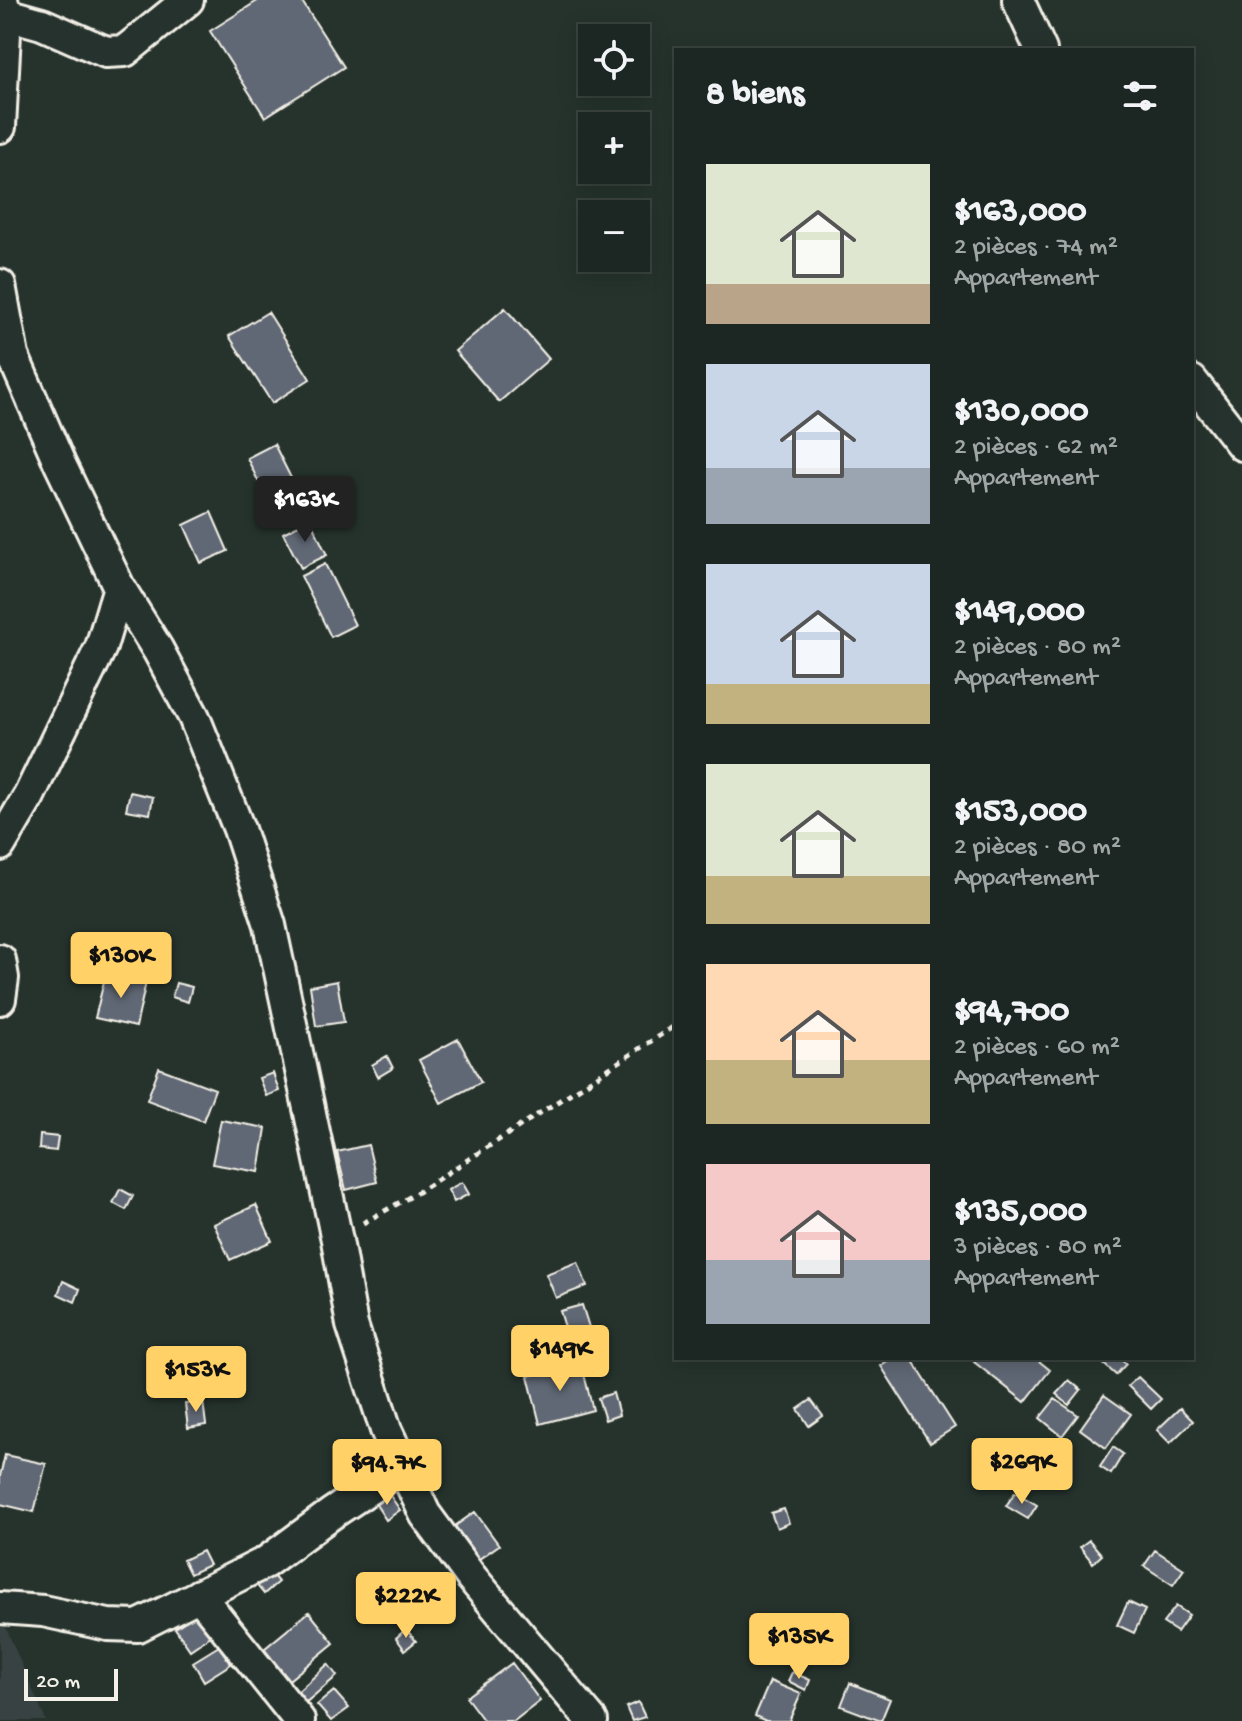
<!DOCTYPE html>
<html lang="fr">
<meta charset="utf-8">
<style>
body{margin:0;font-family:"Gochi Hand",sans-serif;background:#252e2a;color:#f1f3f6;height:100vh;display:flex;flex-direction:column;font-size:30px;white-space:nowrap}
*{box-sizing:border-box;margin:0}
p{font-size:26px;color:#a0a5a5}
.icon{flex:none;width:44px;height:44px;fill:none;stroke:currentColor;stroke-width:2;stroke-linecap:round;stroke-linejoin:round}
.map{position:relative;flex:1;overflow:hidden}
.sheet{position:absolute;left:674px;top:48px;width:520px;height:1312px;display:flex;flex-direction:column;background:#1c2622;border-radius:0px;box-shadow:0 4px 20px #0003,0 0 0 2px #3a4340}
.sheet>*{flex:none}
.tools{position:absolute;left:578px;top:24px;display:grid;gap:16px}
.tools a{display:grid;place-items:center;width:72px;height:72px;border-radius:0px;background:#1c2622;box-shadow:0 4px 20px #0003,0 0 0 2px #3a4340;font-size:40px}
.scale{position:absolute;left:24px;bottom:20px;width:94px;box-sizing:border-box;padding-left:8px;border:4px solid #f4f1e8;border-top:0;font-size:22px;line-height:28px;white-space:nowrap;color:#f4f1e8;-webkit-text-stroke:6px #26332d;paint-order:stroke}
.price{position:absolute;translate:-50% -68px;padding:0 18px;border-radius:8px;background:#ffd166;color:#111;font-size:26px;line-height:52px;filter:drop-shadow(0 2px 4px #0008)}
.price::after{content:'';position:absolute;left:50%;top:48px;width:24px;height:18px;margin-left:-12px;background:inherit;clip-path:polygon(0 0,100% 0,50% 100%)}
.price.active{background:#222;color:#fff}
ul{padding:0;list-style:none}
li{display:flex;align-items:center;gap:24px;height:200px;padding:0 32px}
li span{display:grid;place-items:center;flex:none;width:224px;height:160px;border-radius:0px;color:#555}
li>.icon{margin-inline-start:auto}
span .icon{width:96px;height:96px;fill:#fffc;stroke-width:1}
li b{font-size:34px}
h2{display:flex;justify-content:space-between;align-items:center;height:96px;padding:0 32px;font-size:34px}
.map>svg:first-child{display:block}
</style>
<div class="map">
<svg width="1242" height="1721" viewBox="0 0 1242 1721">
<rect width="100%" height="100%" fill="#26332d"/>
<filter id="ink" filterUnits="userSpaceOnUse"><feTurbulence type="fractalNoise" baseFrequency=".0125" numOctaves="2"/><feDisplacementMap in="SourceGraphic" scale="16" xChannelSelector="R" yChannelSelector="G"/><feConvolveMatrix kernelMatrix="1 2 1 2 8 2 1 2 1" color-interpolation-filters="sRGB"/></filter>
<g filter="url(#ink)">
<!-- built -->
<path fill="#384343" d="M 0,1614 L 46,1721 L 0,1721 Z"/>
<!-- building -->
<path fill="#616875" stroke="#f4f1e8" stroke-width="2" d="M 259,0 L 301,0 L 344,67 L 265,117 L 210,31 Z
M 505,308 L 549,359 L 499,402 L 455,351 Z
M 268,312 L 310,379 L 272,403 L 229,336 Z
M 274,444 L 305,506 L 277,520 L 247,458 Z
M 211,512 L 228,551 L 201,563 L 184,525 Z
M 310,519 L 327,555 L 301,568 L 283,533 Z
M 325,564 L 355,625 L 331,637 L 301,576 Z
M 130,792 L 153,797 L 150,814 L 126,810 Z
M 106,973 L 146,982 L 136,1027 L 95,1018 Z
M 337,981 L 344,1022 L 316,1026 L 310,986 Z
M 176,983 L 192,987 L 188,1002 L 172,997 Z
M 458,1039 L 481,1082 L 441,1103 L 419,1060 Z
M 387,1056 L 393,1068 L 378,1077 L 372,1065 Z
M 159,1068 L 215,1089 L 203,1121 L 147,1100 Z
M 273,1073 L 279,1091 L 266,1096 L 259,1078 Z
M 221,1120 L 266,1128 L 259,1172 L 212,1164 Z
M 40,1135 L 58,1137 L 56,1151 L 39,1149 Z
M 368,1145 L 377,1182 L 346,1190 L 337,1152 Z
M 462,1182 L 469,1194 L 454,1202 L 448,1190 Z
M 120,1189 L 133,1196 L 126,1210 L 113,1203 Z
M 256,1205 L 272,1241 L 230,1260 L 214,1224 Z
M 578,1262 L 587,1286 L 556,1298 L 546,1274 Z
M 63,1281 L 80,1289 L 75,1302 L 58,1294 Z
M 582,1305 L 593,1340 L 571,1347 L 560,1311 Z
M 894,1358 L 911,1358 L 955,1427 L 930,1443 L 881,1366 Z
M 977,1358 L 1035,1358 L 1050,1370 L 1025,1402 L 974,1362 Z
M 1097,1358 L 1119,1358 L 1126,1364 L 1116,1375 Z
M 581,1362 L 593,1410 L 540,1424 L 528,1376 Z
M 1138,1377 L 1161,1399 L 1151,1409 L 1128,1386 Z
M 1069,1380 L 1081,1390 L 1069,1405 L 1056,1394 Z
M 613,1393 L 619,1415 L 605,1420 L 598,1398 Z
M 1104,1395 L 1131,1414 L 1106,1448 L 1080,1429 Z
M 1055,1399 L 1078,1415 L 1062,1436 L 1040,1418 Z
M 811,1400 L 823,1416 L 809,1426 L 798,1409 Z
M 203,1401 L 206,1425 L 188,1428 L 185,1404 Z
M 1180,1408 L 1193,1421 L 1170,1443 L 1157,1430 Z
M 1113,1447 L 1123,1454 L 1111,1474 L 1100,1467 Z
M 5,1455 L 46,1464 L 34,1512 L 0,1504 L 0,1476 Z
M 1015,1492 L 1037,1505 L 1028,1519 L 1006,1506 Z
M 389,1494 L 400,1510 L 386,1520 L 375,1503 Z
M 784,1509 L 789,1523 L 777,1528 L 771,1513 Z
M 475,1512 L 499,1545 L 479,1559 L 455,1526 Z
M 1089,1540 L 1102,1555 L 1093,1563 L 1080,1547 Z
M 1155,1550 L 1184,1569 L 1173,1585 L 1144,1566 Z
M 202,1551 L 209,1565 L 190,1574 L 183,1560 Z
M 269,1571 L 278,1582 L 264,1594 L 254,1582 Z
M 445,1583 L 454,1596 L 441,1605 L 433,1593 Z
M 1128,1602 L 1145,1610 L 1134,1633 L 1117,1625 Z
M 1176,1606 L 1189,1615 L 1177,1632 L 1163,1623 Z
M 309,1612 L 334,1643 L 289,1680 L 264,1649 Z
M 197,1613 L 212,1635 L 190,1650 L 175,1628 Z
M 406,1629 L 416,1641 L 405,1650 L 396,1638 Z
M 219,1646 L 231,1664 L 204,1681 L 193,1662 Z
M 512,1663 L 540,1701 L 514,1721 L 484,1721 L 466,1697 Z
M 328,1664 L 337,1676 L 304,1704 L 295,1694 Z
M 792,1672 L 810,1680 L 806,1690 L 788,1681 Z
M 770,1681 L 801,1694 L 789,1721 L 766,1721 L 755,1716 Z
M 850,1683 L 890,1699 L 881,1721 L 841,1706 Z
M 334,1691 L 349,1708 L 331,1721 L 317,1705 Z
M 638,1702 L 645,1717 L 632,1721 L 626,1707 Z"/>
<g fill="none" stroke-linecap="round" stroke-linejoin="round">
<!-- street casing -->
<g stroke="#f4f1e8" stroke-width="36">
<path id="street" d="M 1018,0 L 1041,50
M 6,14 L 42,24 L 106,52 L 125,51 L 188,0
M 0,127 L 6,14 L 2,0
M 0,285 L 13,356 L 60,464 L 119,587 L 158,650 L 194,717 L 239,829 L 270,925 L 337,1240 L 352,1325 L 386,1430 L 425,1514 L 472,1578 L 592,1721
M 1192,381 L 1242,445
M 0,845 L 29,796 L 101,647 L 119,587
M 0,960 L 3,978 L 0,999
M 199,1595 L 299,1720
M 0,1608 L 43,1611 L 108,1625 L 138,1626 L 266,1562 L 331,1514 L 403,1466"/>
</g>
<!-- path -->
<path stroke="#f4f1e8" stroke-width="5" stroke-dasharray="6 6" stroke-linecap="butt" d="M 363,1223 L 415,1194 L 676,1025"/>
<!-- street -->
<use href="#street" stroke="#26332d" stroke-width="30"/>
</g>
</g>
</svg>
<div class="tools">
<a><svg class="icon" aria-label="locate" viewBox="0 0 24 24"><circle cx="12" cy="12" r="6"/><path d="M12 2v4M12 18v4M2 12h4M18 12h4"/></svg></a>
<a>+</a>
<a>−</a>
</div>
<div class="scale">20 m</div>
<b class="price active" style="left:305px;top:544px">$163K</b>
<b class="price" style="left:121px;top:1000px">$130K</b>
<b class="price" style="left:560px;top:1393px">$149K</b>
<b class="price" style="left:196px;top:1414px">$153K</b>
<b class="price" style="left:1022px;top:1506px">$269K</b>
<b class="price" style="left:387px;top:1507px">$94.7K</b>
<b class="price" style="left:406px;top:1640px">$222K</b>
<b class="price" style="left:799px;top:1681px">$135K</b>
<section class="sheet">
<h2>8 biens<svg class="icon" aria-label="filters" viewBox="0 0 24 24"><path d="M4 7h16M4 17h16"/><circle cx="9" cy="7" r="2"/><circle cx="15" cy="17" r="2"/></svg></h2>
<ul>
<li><span style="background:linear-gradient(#dfe7d0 75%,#b9a48a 0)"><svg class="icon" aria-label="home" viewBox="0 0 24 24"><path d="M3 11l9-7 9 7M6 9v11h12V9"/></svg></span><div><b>$163,000</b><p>2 pièces · 74 m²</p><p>Appartement</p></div></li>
<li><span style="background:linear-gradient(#c9d6e8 65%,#9aa5b1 0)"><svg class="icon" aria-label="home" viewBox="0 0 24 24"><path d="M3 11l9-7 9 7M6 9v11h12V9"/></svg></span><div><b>$130,000</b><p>2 pièces · 62 m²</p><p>Appartement</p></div></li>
<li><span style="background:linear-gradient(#c9d6e8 75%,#c2b280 0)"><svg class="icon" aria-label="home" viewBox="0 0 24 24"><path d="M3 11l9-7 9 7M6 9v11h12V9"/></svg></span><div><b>$149,000</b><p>2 pièces · 80 m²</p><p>Appartement</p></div></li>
<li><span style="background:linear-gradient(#dfe7d0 70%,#c2b280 0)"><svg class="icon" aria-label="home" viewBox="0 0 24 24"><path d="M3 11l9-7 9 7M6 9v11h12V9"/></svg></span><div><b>$153,000</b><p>2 pièces · 80 m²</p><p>Appartement</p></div></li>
<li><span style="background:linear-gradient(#ffd9b3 60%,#c2b280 0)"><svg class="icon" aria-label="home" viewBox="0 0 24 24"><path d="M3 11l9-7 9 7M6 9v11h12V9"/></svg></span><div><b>$94,700</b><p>2 pièces · 60 m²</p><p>Appartement</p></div></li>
<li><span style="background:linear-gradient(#f6c9c9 60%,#9aa5b1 0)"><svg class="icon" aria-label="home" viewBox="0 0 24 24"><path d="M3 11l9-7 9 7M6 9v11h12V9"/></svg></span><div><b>$135,000</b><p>3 pièces · 80 m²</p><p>Appartement</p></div></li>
</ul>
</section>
</div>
